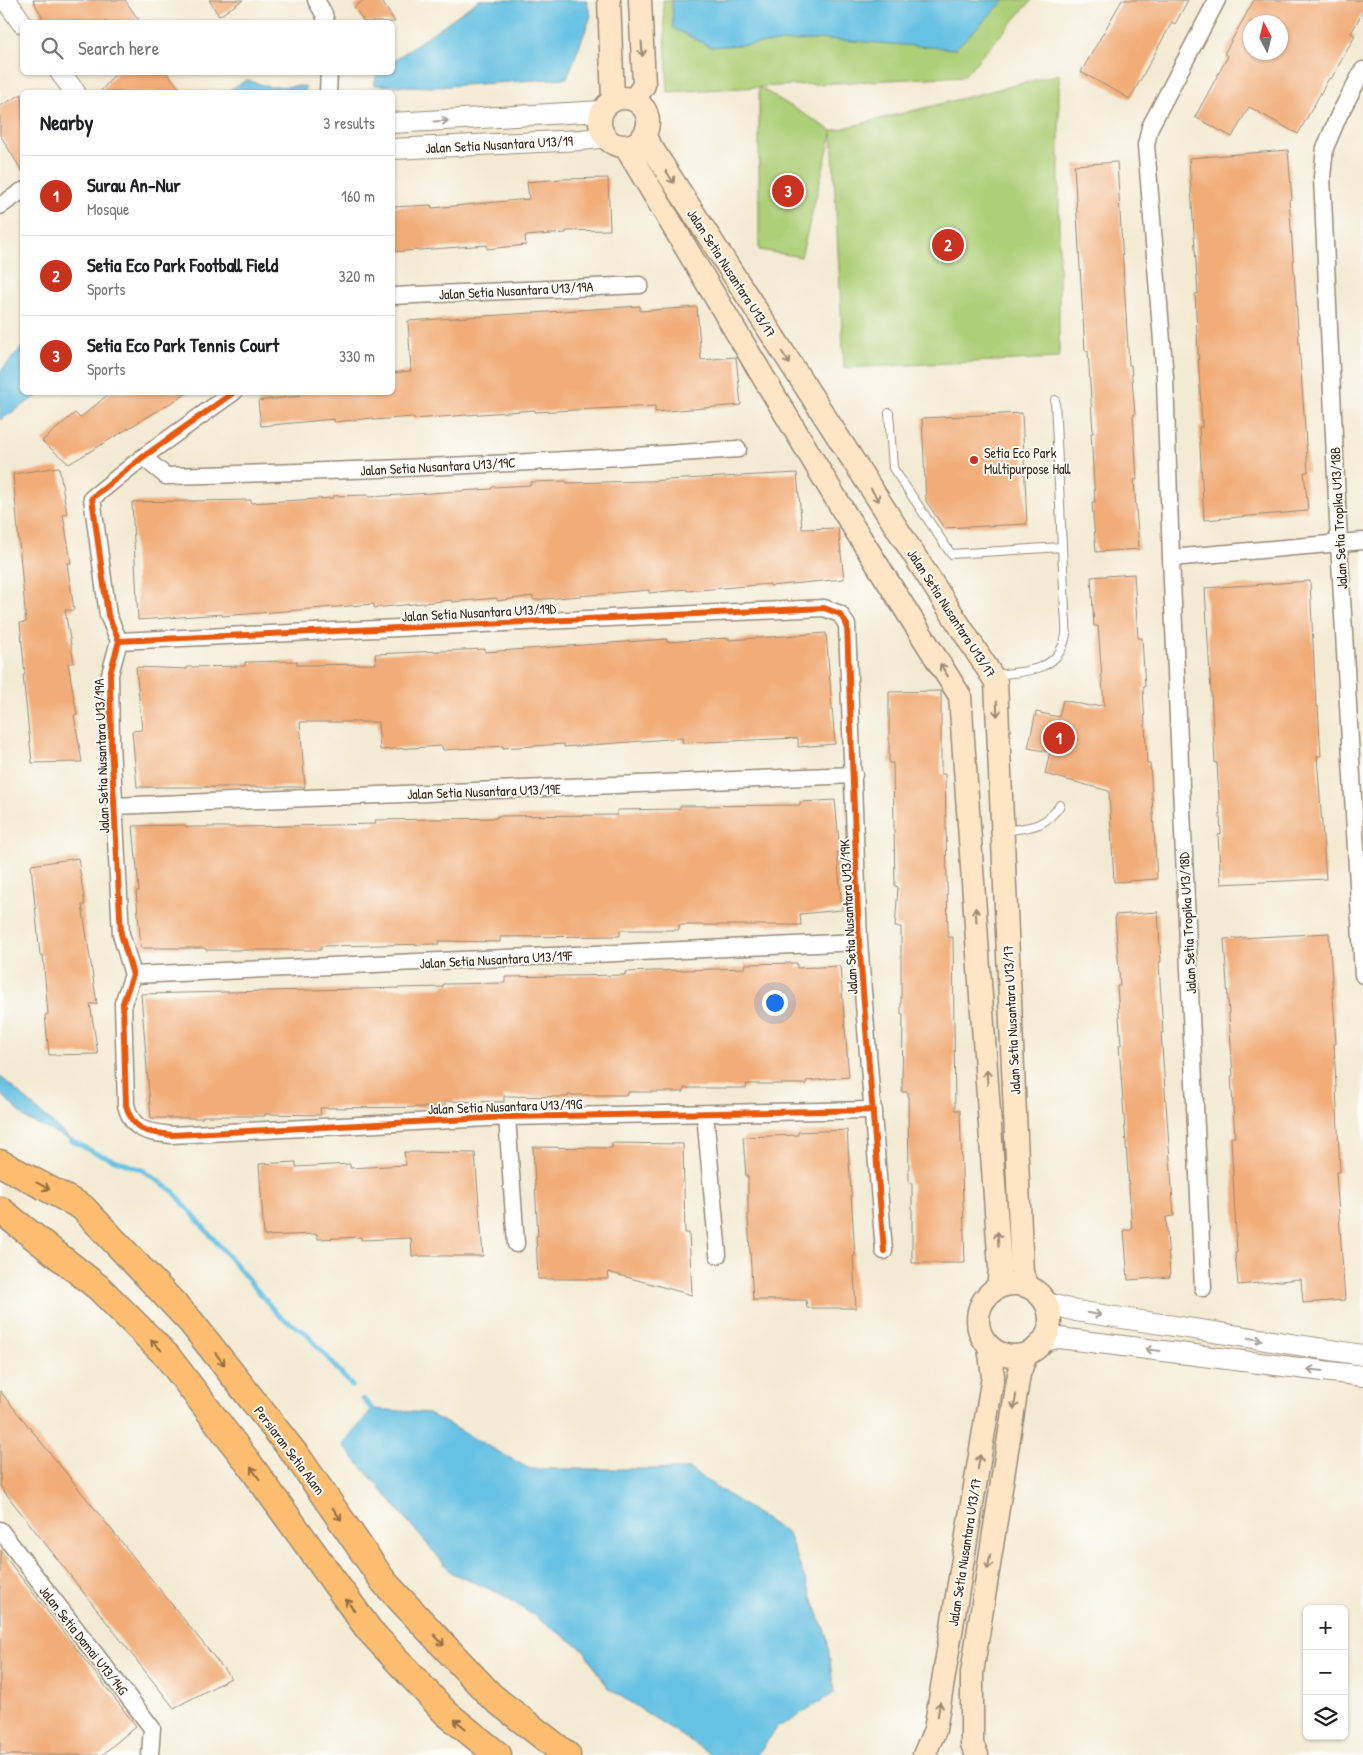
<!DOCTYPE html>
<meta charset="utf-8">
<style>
:root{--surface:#fff;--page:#f6f6f6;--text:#202124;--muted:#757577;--line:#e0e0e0;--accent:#c8321e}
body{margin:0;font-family:"Patrick Hand",sans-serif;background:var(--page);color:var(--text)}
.controls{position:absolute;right:15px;bottom:15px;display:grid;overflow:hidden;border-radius:8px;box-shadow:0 1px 4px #0004}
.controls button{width:45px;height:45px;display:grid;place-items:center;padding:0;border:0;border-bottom:1px solid var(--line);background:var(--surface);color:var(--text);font:25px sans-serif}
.compass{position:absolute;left:1243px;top:15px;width:45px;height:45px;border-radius:50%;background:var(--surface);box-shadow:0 1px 4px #0004;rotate:353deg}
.you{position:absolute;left:774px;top:1002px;width:18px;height:18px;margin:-12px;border:4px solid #fff;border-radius:50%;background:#1a73e8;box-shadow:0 0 0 8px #1a73e833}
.badge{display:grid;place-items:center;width:32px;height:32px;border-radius:50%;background:var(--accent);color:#fff;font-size:16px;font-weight:700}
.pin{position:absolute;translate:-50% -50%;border:2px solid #fff;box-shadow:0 1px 5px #0006}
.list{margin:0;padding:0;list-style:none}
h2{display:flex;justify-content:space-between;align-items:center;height:65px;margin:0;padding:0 20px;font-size:21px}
h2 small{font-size:16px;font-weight:400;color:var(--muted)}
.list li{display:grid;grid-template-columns:32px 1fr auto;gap:15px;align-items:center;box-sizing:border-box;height:80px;padding:0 20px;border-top:1px solid var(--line)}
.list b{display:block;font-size:19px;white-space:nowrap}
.list p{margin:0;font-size:16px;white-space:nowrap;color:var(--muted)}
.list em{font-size:16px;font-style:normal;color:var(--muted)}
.icon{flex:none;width:28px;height:28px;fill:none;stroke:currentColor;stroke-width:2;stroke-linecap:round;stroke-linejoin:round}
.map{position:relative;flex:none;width:1363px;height:1755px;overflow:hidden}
.search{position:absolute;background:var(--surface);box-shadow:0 1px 4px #0004;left:20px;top:20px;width:375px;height:55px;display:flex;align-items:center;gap:12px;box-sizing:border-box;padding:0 18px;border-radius:8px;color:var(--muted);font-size:19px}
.panel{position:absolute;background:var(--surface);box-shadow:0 1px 4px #0004;left:20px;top:90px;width:375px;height:305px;border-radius:8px}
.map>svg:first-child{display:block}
.green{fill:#adcf78;stroke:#747c4b}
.water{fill:#66c1e3;stroke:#507680}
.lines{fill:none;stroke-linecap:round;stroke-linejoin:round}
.stream{stroke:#66c1e3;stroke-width:5}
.building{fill:#f1ac77;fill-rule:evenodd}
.service-casing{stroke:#978a78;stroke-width:10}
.minor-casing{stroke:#978a78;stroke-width:19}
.tertiary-casing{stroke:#978a78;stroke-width:22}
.secondary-casing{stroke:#978a78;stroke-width:25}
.trunk-casing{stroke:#978a78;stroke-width:29}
.service{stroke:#fff;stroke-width:8}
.minor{stroke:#fff;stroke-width:16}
.tertiary{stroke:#fff;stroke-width:20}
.secondary{stroke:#fee5c5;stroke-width:22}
.trunk{stroke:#fcbd6f;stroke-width:26}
.cycleway-casing{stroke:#fdfcf7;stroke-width:9}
.cycleway{stroke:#e8590c;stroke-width:6}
.oneway{stroke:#9c8872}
.oneway2{stroke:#a79f9a}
.oneway3{stroke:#926c42}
.poi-dot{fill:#c8321e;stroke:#fdfcf7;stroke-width:2}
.labels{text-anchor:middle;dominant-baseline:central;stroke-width:4;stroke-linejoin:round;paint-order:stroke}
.street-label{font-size:14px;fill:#3b2a1e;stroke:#fdfcf7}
.poi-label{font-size:14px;fill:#3b2a1e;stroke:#fdfcf7;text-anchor:start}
</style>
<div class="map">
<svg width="1363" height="1755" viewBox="0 0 1363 1755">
<rect width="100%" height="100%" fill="#fdfcf7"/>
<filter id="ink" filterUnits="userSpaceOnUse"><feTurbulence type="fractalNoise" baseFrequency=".02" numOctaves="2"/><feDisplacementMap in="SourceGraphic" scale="10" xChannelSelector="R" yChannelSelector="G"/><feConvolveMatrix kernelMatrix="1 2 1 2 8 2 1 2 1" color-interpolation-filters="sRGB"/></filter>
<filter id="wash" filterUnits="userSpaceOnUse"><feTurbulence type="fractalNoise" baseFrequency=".0096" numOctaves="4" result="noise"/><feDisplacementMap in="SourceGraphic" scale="20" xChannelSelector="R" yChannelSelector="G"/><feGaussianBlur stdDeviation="1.12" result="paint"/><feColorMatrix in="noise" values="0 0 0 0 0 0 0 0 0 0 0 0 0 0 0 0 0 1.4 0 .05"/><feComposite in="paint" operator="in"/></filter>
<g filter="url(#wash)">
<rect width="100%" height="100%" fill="#f3ead3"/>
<path class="green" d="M663 0H1032L964 76 759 87 832 131 1059 74V358L844 368 832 133 801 257 759 250V87L668 92Z"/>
<path class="water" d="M479 0H586L591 16 567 78 434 87 374 85 377 73 392 72 393 61Z
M672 0H1005L955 49 826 39 711 47 673 28Z
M247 80 270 87 305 86V92H226Z
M22 347V392L42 393 0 420V372Z
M0 1076 1 1077 71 1140 26 1119 0 1093Z
M372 1409 428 1413 530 1469H689L788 1534 827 1637 834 1693 777 1728 757 1755H712L608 1688 583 1649 503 1595 452 1573 343 1445Z"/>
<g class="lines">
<path class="stream" d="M71 1140 93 1152 142 1170 173 1191 279 1316 306 1333 352 1386
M363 1399 372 1409"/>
</g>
<g id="blocks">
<path class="building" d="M33 0H125L140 22H45Z
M209 0H243L219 16Z
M364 0H381L395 22H364L354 7Z
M1122 0H1188L1175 24 1172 22 1130 99 1081 72Z
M1254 0H1363V12L1351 33 1355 36 1331 79 1329 78 1298 134 1249 107 1232 137 1195 117 1228 56 1224 54ZM1250 22H1280V52H1250Z
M117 72H166L183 92H100Z
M22 94V171L0 135V106Z
M1288 150 1292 199H1289L1308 472H1304L1308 511 1204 520 1199 427H1202L1195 294H1198L1189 158Z
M1117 162 1129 365H1131L1135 415H1133L1137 480H1134L1139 549 1096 552 1092 502H1095L1091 433H1093L1088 351H1085L1074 165Z
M608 178 610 230 566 231V233L525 236 526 245 487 249V245L392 252V207L431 205 432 208 529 199 527 182 561 179Z
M640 306V311L697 307 701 360 736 357 741 405 655 412V406L535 412V410L413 419V417L373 420V418L334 422V419L261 426 258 401 300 396 299 392H392V373L411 371 408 321Z
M111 392H189L69 464 42 441 75 413 80 418Z
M1022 413 1027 524 944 528 926 501 922 418Z
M59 467 67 514H63L71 563H67L74 610H65L74 663H68L77 715H74L82 762 32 763 23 675H25L20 623 26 622 13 474Z
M797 473 802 529 838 528 844 579 770 586V584L687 591V589L649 593V590L533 600V596L497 601V598L452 602V600L374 608V604L222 616V614L138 620 132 502 251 500V503L333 498V496L368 495 369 497 492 489V487L531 485V482L566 481 567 483 647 481Z
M1134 574 1138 638H1142L1145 687 1143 688 1147 764H1150L1157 879 1114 882 1109 791 1045 774 1050 752 1028 748 1036 712 1059 717 1063 700 1089 706 1104 705 1098 626H1094L1091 577Z
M1310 581 1316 706H1318L1321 756H1317L1326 879 1221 884 1218 835 1221 834 1217 763H1215L1205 588Z
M826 633 835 744 798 747V738L683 743 682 738 564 747V744L503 748V746L443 750 442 746 380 750 378 722H300L305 787H137L132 731 142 730 136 667 187 669V667L245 666V662L297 661V665L376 664 375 654 485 649V652L667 639V642L729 638V640Z
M941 691V774H945L948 937H953L955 1110H960L965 1263H912V1183H909L908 1092H902L903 1014H901V927H895L898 887 895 886 893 763H889V692Z
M835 800 840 852H837L842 910 800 914 801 925H679V930H620V936L500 937V942L439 941V944L321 946V950H206L205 948H141L136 891H139L133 826 185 825 186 827H244L376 824 375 820 497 818V816L617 815V810L680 809V806L800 805V802Z
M78 858 85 905H82L97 1004H90L98 1054 49 1055 45 1015 48 1014 43 955H40L31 865Z
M1158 912 1161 962H1159L1163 1033H1161L1174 1216 1166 1217 1170 1277 1128 1280 1124 1230H1132L1119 1045H1121L1117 986H1120L1115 915Z
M1329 933 1336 1044H1334L1340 1172H1336L1345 1300 1303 1303 1301 1279 1238 1285 1235 1253H1237L1231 1137H1235L1231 1076H1233L1224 939Z
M797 963V968L840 966 849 1077 806 1081V1084H746L747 1088H684V1092H628V1095H568V1097L504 1096V1102L445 1101V1107L320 1108 321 1115 265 1114V1116H202L203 1118H151L141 994 443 987V984L505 983V977L625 975V972L745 968 744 964Z
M847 1130 855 1256H853L856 1308H807L806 1300H753L748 1218V1176H746L743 1137 798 1135V1132Z
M612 1143 683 1144 685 1233H689L692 1295 608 1272 609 1279H538L536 1236H538L533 1147 612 1148Z
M404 1152 475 1153 483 1256H412L411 1238 361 1240V1237L318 1239 317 1234 264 1236 259 1164 296 1162V1167L350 1164V1168L406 1165Z
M0 1391 231 1678 174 1708 0 1486Z
M0 1550 136 1726 102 1755H0Z"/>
</g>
</g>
<g filter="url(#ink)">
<use href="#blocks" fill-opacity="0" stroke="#978a78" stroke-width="1"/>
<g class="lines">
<defs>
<path id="service" d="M889 413 893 468 951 554 1062 547
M994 675C1018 672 1053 673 1063 645 1068 635 1066 621 1065 610L1055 400
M1004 831C1030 827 1045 828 1060 805"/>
<path id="minor" d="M316 0 324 14 326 22
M1363 70 1339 115 1325 148 1322 177 1339 543 1363 975
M328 92 329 72
M0 206 22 191
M392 296 640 285
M234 392 143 457 92 498 108 615 119 641 110 674 111 744 121 934 133 975 123 1003 126 1105C133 1132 147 1132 172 1135L507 1117 874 1110
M143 457 166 476C357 471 548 463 738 449
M1171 558 1363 541
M119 641 824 608 840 614 847 625 859 942 884 1251
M114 806 854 775
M133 975 859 942
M705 1114 718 1255
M507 1117 516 1244
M1203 1288 1171 558 1165 378 1146 145 1150 127 1217 0
M0 1530 152 1728 150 1755"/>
<path id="tertiary" d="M6 0 22 23
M60 72 75 92
M392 123 602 111
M392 149 582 140 605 137
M1047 1303 1076 1311 1363 1355
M1044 1341 1059 1338 1363 1376"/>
<path id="secondary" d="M609 0 613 100
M600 122a24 24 0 1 1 48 0a24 24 0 1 1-48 0Z
M634 100 644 85 640 0
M644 136 996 682 1022 1273 1028 1286
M625 146 844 512 960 696 1000 1269 998 1288
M978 1320a36 36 0 1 1 72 0a36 36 0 1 1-72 0Z
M924 1755 935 1730 993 1376 989 1347
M977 1755 972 1744V1673L1019 1374 1026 1355"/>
<path id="trunk" d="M0 1163 82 1207 191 1322 299 1459 384 1582 491 1696 567 1755
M0 1210 99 1288 167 1356 247 1461 369 1630 446 1713 498 1755"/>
</defs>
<use href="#service" class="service-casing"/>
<use href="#minor" class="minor-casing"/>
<use href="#tertiary" class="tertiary-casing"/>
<use href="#secondary" class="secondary-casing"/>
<use href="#trunk" class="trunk-casing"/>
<use href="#service" class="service"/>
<use href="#minor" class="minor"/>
<use href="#tertiary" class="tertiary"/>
<use href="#secondary" class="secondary"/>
<use href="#trunk" class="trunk"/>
<defs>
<path id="cycleway" d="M234 392 143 457 92 498 108 615 119 641 110 674 111 744 121 934 133 975 123 1003 126 1105C133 1132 147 1132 172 1135L507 1117 874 1110
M119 641 824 608 840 614 847 625 859 942 884 1251"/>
</defs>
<use href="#cycleway" class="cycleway-casing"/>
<use href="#cycleway" class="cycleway"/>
</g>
<defs><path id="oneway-shaft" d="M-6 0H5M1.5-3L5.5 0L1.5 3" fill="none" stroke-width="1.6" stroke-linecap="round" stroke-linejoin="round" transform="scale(1.25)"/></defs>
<g class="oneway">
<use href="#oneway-shaft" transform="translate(642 49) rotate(87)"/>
<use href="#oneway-shaft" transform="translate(670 177) rotate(57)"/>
<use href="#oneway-shaft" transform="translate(786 358) rotate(57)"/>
<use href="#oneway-shaft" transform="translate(875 495) rotate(57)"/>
<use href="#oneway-shaft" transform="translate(944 670) rotate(-122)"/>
<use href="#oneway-shaft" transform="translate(997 709) rotate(88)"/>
<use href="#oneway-shaft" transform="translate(976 915) rotate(-94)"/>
<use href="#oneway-shaft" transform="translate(987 1077) rotate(-94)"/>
<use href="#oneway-shaft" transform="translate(998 1239) rotate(-94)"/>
<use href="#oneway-shaft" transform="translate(1015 1402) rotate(99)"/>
<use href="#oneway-shaft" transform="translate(979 1462) rotate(-81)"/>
<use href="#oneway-shaft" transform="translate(989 1562) rotate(99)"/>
<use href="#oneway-shaft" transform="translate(939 1709) rotate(-81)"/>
</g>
<g class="oneway2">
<use href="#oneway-shaft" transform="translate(441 121) rotate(-3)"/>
<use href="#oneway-shaft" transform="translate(1094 1314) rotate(9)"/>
<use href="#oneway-shaft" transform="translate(1255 1339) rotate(9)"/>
<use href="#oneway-shaft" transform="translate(1153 1350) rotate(-173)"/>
<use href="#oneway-shaft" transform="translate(1315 1370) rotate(-173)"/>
</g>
<g class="oneway3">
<use href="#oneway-shaft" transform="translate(43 1186) rotate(28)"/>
<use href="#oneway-shaft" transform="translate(156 1345) rotate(-135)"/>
<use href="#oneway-shaft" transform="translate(220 1359) rotate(52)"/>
<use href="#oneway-shaft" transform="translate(255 1473) rotate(-126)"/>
<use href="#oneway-shaft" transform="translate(337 1514) rotate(55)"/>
<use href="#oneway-shaft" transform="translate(350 1605) rotate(-126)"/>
<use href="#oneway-shaft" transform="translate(439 1640) rotate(47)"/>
<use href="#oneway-shaft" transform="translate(460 1724) rotate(-141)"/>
</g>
</g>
<circle class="poi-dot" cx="974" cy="460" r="5"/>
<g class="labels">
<g class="street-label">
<text transform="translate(499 144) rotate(-3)">Jalan Setia Nusantara U13/19</text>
<text transform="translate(732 273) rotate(57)">Jalan Setia Nusantara U13/17</text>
<text transform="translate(516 290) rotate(-3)">Jalan Setia Nusantara U13/19A</text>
<text transform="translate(438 466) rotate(-3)">Jalan Setia Nusantara U13/19C</text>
<text transform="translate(1338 518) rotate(-93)">Jalan Setia Tropika U13/18B</text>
<text transform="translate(479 612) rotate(-3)">Jalan Setia Nusantara U13/19D</text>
<text transform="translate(952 613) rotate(57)">Jalan Setia Nusantara U13/17</text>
<text transform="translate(101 756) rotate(-92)">Jalan Setia Nusantara U13/19A</text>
<text transform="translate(484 791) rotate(-2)">Jalan Setia Nusantara U13/19E</text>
<text transform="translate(848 917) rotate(-93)">Jalan Setia Nusantara U13/19K</text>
<text transform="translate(1187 923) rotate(-93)">Jalan Setia Tropika U13/18D</text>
<text transform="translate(496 959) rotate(-3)">Jalan Setia Nusantara U13/19F</text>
<text transform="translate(1011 1020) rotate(-93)">Jalan Setia Nusantara U13/17</text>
<text transform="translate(505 1106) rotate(-2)">Jalan Setia Nusantara U13/19G</text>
<text transform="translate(290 1450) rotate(53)">Persiaran Setia Alam</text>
<text transform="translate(964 1552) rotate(-81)">Jalan Setia Nusantara U13/17</text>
<text transform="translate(84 1640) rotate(52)">Jalan Setia Damai U13/14G</text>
</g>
<g class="poi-label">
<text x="984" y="452">Setia Eco Park<tspan x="984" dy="16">Multipurpose Hall</tspan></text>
</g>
</g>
</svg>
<div class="controls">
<button>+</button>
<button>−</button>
<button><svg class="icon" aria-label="layers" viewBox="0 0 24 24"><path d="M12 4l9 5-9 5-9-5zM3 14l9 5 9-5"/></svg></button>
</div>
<svg class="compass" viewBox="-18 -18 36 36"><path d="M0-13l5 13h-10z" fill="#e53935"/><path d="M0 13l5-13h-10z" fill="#757577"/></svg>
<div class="you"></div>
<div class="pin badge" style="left:1059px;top:738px">1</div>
<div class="pin badge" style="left:948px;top:245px">2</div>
<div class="pin badge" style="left:788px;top:191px">3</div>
<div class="search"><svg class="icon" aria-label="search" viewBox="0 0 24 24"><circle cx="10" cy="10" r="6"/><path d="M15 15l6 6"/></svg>Search here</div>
<section class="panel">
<h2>Nearby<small>3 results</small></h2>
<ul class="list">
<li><span class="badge">1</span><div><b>Surau An-Nur</b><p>Mosque</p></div><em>160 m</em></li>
<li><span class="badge">2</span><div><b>Setia Eco Park Football Field</b><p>Sports</p></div><em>320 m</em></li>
<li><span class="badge">3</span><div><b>Setia Eco Park Tennis Court</b><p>Sports</p></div><em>330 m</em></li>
</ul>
</section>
</div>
